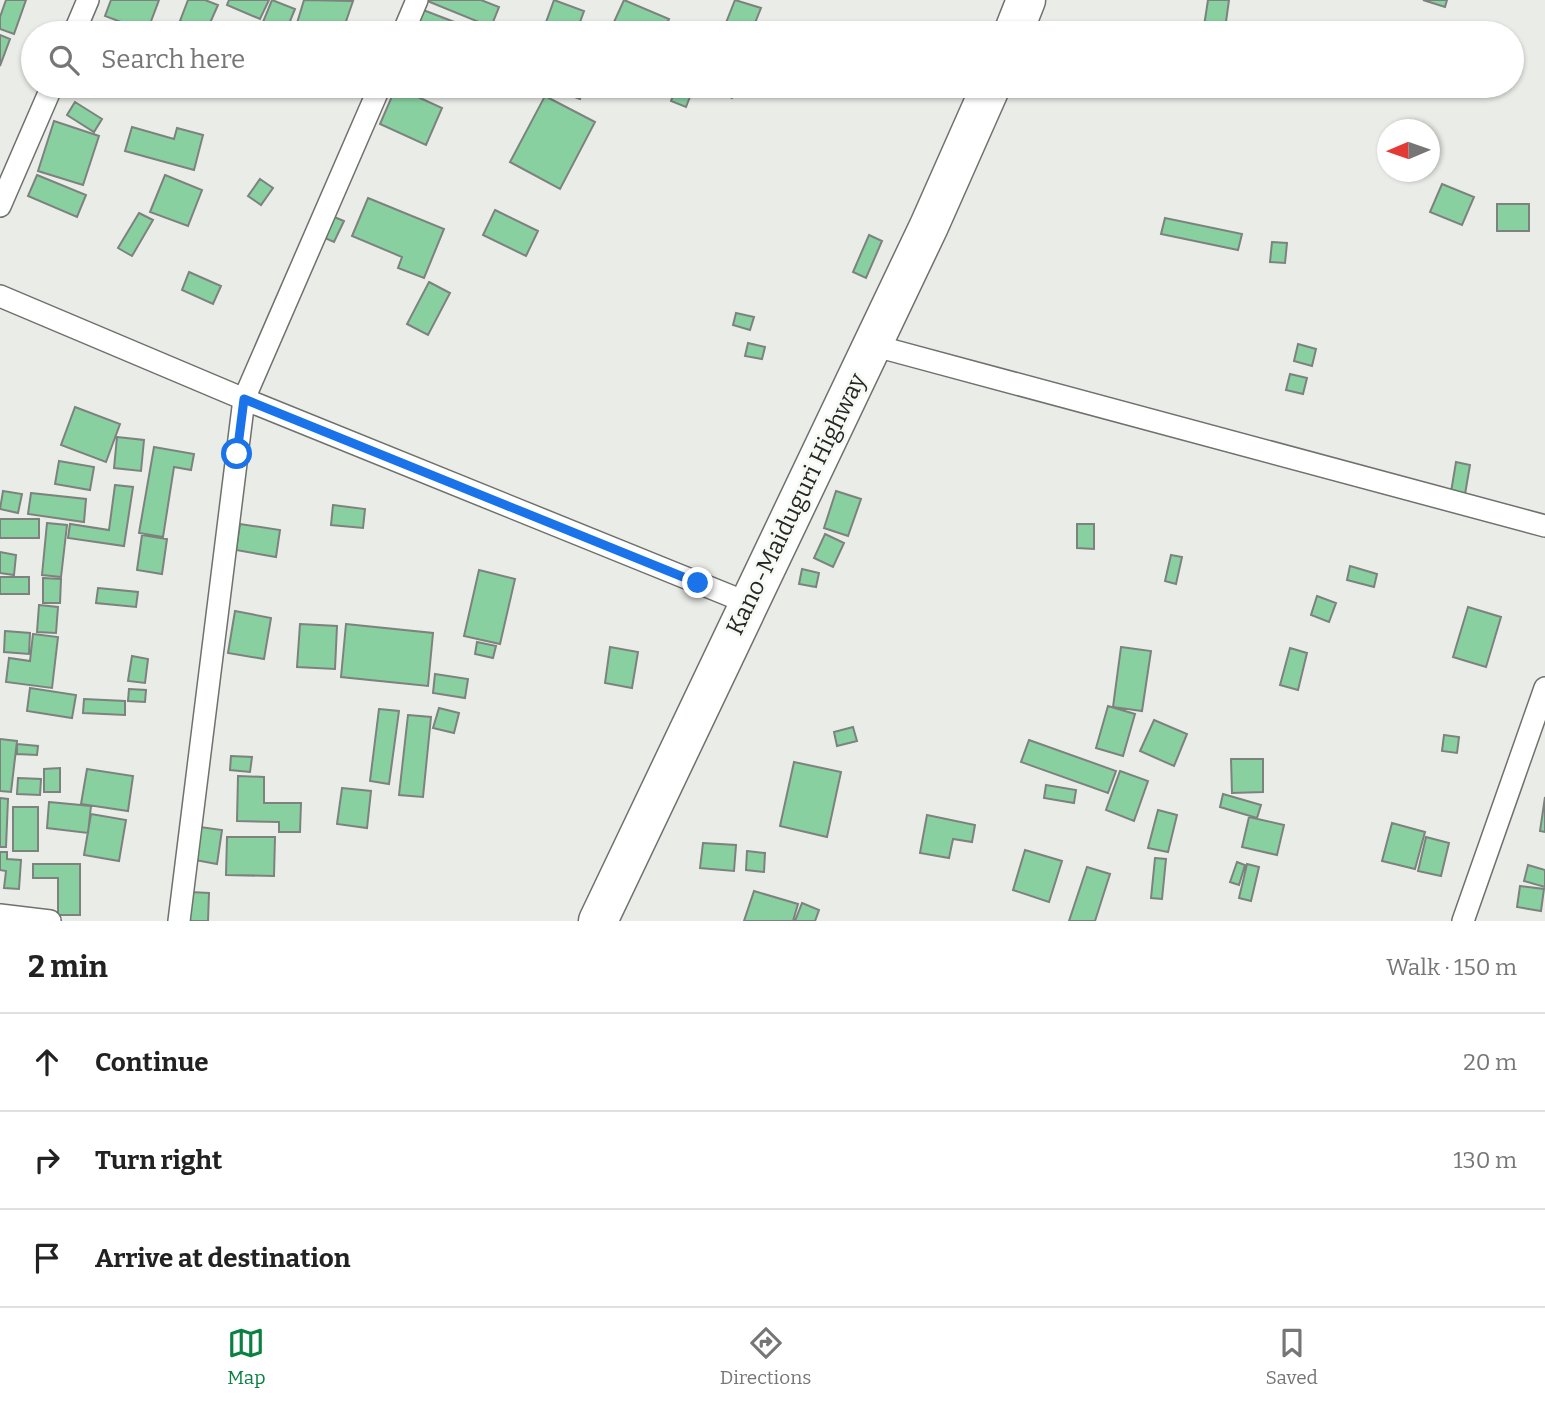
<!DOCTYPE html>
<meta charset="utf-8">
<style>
:root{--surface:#fff;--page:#f2f2f2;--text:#222;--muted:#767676;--line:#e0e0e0;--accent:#0b8043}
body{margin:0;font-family:Bitter,serif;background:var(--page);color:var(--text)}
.compass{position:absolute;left:1377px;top:119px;width:63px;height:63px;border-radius:50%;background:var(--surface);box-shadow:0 2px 5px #0004;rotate:268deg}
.stop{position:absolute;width:21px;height:21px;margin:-16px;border:5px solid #1a73e8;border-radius:50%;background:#fff}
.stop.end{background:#1a73e8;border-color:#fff;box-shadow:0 2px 7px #0008}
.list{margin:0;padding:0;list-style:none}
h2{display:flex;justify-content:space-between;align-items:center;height:91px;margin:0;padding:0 28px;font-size:30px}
h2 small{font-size:23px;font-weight:400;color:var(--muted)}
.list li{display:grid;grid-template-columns:46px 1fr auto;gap:21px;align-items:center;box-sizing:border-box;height:98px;padding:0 28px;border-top:2px solid var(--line)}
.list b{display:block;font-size:26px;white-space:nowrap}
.list em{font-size:23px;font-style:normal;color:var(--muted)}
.icon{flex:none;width:38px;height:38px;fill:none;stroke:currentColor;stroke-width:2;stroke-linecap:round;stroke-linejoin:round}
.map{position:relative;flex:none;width:1545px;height:921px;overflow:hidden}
.search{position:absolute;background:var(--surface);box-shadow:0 2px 5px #0004;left:21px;right:21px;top:21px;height:77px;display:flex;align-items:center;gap:18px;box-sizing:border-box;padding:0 24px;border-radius:38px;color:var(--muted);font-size:26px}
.sheet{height:385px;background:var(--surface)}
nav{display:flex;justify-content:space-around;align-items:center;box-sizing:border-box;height:98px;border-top:2px solid var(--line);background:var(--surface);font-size:19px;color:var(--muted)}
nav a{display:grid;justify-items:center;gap:4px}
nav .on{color:var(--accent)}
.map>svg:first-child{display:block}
.building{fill:#89d0a1;stroke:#7d827e;stroke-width:2}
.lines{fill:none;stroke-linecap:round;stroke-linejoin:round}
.street-casing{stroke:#6f716c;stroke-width:24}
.highway-casing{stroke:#6f716c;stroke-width:41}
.street{stroke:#fff;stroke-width:21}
.highway{stroke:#fff;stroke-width:38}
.route{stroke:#1a73e8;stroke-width:9}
.labels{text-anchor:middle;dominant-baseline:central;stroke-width:6;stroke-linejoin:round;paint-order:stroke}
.street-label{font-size:24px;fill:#272826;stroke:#f7faf4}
</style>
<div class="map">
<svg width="1545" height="921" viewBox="0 0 1545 921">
<rect width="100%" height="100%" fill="#eaece7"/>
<path class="building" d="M6 0H26L14 34 0 29V17Z
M111 0H159L147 32 105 16Z
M188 0H205L218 5 206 32 180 21Z
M229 0H269L260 19 227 5Z
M272 0 295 9 286 31 263 22Z
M304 0 353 1 342 33H294Z
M425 0H481L499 7 491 27Z
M554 0 584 11 576 33H557L544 28Z
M624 0 669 19 663 33H609Z
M735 0 761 8 751 33H722Z
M1208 0H1229L1225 29 1204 26Z
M1423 0H1447L1445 7Z
M418 8 483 33H424L410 28Z
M0 35 10 39 0 66Z
M544 86H585L580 99Z
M677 86 693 89 686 107 671 101Z
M708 86H739L732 98Z
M396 87 442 108 426 145 380 124Z
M545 96 595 122 560 189 510 162Z
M75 102 102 119 94 132 67 115Z
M54 121 99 136 83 185 38 171Z
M132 127 174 139 177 128 203 135 194 170 125 151Z
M37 175 86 195 77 217 28 196Z
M165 175 202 190 188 226 150 212Z
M260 179 273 188 261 205 248 196Z
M1442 184 1474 197 1462 225 1430 212Z
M368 198 444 229 424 278 398 268 402 257 352 236Z
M1497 204H1529V231H1497Z
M495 210 538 231 526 256 483 235Z
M139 213 153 220 132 256 118 248Z
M327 214 344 221 334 242 318 235Z
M1165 218 1242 234 1238 250 1161 234Z
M869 235 882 241 866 278 853 272Z
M1272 242 1287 243 1285 263 1270 262Z
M189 272 221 286 213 304 182 290Z
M429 282 450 293 428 335 407 324Z
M736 313 754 317 750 330 733 325Z
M748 343 765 347 762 359 745 356Z
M1298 344 1316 349 1312 366 1294 361Z
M1290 374 1307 378 1303 394 1286 390Z
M75 407 120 424 106 462 61 445Z
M117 437 144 440 141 471 114 468Z
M154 447 194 454 191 470 174 467 163 537 139 533Z
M59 461 94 467 90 490 55 484Z
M1456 462 1470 465 1464 500 1450 498Z
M115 485 133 487 124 546 68 538 70 524 109 530Z
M3 491 22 494 18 513 0 509Z
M836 491 861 499 848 536 824 528Z
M31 493 86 499 84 522 28 514Z
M333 505 365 509 363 528 331 525Z
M0 519H39V538H0Z
M47 523 67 525 61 577 42 575Z
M240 524 280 530 276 557 236 550Z
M1077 524H1094V549L1077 548Z
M825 534 844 543 833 567 814 558Z
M142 535 167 539 162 574 137 570Z
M0 552 16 555 14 575 0 573Z
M1171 555 1182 557 1176 584 1165 581Z
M1350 566 1377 574 1374 587 1347 580Z
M802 569 819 573 816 587 799 584Z
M479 570 515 579 500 644 464 636Z
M0 577H29V594H0Z
M43 578 61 579 60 603H43Z
M98 588 138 592 136 607 96 603Z
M1317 596 1336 603 1329 622 1311 615Z
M39 605 58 607 56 633 37 632Z
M1468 607 1501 617 1486 667 1453 657Z
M235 611 271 618 264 659 228 653Z
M300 624 337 626 335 669 297 667Z
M346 624 433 633 428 686 341 677Z
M5 631 30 633 29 654 4 652Z
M33 634 58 637 52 688 6 682 9 658 30 661Z
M477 642 496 646 493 658 475 654Z
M610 647 638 652 632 688 605 683Z
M1121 647 1151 651 1142 711 1113 707Z
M1290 648 1307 653 1298 690 1280 685Z
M132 656 148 659 145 683 128 681Z
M435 674 468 679 465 698 433 693Z
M30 688 76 695 72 718 27 711Z
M129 689 146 690 145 702 128 701Z
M84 699 125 701V715L83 713Z
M1108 706 1135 714 1123 756 1096 748Z
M439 708 459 713 454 733 433 728Z
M379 709 399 711 389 784 370 781Z
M408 715 431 717 423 797 399 795Z
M1154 720 1187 734 1174 766 1140 751Z
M853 727 857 741 837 746 834 732Z
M1444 735 1459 737 1457 753 1442 751Z
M0 739 17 741 11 792 0 791Z
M1029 740 1116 771 1108 793 1021 762Z
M17 744 38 746 37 755 17 754Z
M231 756 252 757 250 772 230 770Z
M1231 759H1263V792L1232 793Z
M794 762 841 772 827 837 780 826Z
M60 768V792H44V769Z
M87 769 133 776 128 811 81 804Z
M1120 771 1148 781 1134 821 1106 810Z
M238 776 264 777V803H301L300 832H279V822L237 821Z
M18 778 41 779 40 795 17 794Z
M1046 785 1076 790 1074 803 1044 798Z
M342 788 371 791 367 828 337 824Z
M1223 794 1261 805 1257 818 1220 807Z
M1545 797V832L1540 831Z
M0 798 8 799 6 847H0Z
M49 802 91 806 88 833 47 828Z
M13 807H38V851H13Z
M1158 810 1177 815 1168 852 1148 848Z
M91 814 126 820 119 861 84 855Z
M927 815 975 825 972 842 953 839 949 858 920 853Z
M1249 817 1284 825 1277 855 1242 847Z
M1392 823 1425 832 1415 869 1382 861Z
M200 827 222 830 217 864 195 860Z
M227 837H275L274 876 226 875Z
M1426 837 1449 843 1441 876 1418 871Z
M703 843 736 845 734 871 700 868Z
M1025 850 1062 861 1049 902 1013 890Z
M747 851 765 853 764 872 746 870Z
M0 852H7V859L21 860 19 889 4 888 6 871 0 870Z
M1155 858 1166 859 1162 899 1151 898Z
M1237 862 1245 865 1239 885 1230 882Z
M33 864H80V915H58V878H33Z
M1247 864 1259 867 1251 901 1239 898Z
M1528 865 1545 870V887L1524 881Z
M1087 867 1110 874 1095 921H1069Z
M1520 886 1544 889 1541 911 1517 907Z
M754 891 798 904 793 921H744Z
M190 892 209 893 208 921H189Z
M802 903 819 910 815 921H795Z"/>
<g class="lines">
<defs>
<path id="street" d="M74 33 88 0
M403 33 417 0
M0 206 52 86
M0 296 244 399 748 603
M872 345 1545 526
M0 915 50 921
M179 921 244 399 380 86
M1463 921 1545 688"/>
<path id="highway" d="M1013 33 1026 0
M598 921 929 226 991 86"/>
</defs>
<use href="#street" class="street-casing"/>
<use href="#highway" class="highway-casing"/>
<use href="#street" class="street"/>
<use href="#highway" class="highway"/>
</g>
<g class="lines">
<path class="route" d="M237 454 244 399 698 583"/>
</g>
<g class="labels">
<g class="street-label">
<text transform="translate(796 504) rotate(-64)">Kano-Maiduguri Highway</text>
</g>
</g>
</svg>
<svg class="compass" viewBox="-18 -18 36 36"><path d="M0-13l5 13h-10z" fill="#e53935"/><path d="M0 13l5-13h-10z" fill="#767676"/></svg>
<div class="stop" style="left:237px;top:454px"></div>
<div class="stop end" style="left:698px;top:583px"></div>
<div class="search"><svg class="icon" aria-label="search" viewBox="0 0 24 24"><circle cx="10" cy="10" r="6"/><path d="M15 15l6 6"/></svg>Search here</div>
</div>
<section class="sheet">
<h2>2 min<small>Walk · 150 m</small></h2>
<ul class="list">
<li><svg class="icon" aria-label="ahead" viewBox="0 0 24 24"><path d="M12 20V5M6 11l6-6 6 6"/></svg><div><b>Continue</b></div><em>20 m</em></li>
<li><svg class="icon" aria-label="right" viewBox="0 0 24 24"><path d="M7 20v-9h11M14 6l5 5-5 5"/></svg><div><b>Turn right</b></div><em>130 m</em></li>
<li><svg class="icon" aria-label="arrive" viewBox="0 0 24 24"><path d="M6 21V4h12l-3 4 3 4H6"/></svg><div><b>Arrive at destination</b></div></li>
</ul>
</section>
<nav>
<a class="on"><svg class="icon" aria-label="map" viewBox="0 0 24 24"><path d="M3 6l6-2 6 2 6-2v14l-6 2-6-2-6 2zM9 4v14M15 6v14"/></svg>Map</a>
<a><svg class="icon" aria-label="directions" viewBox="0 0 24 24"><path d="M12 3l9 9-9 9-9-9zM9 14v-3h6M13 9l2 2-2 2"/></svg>Directions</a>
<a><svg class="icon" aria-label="saved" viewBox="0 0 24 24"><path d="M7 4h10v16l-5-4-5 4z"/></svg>Saved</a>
</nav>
